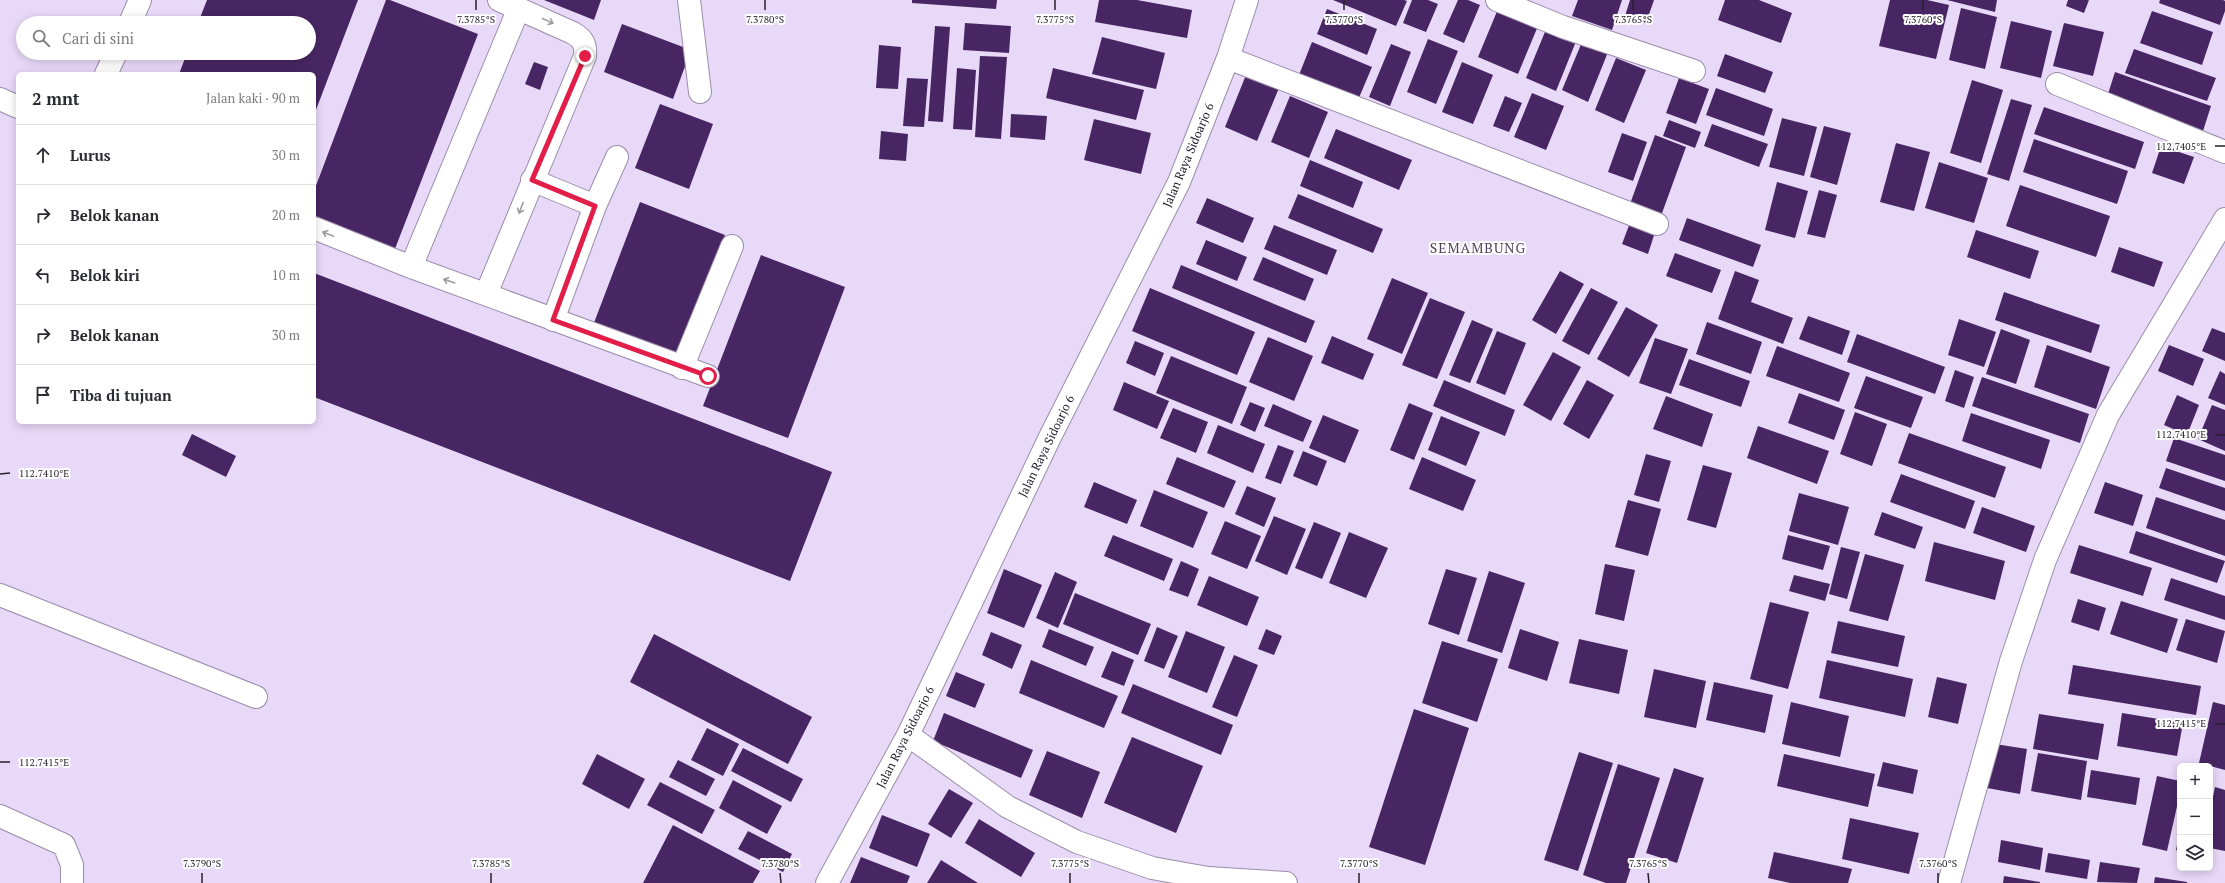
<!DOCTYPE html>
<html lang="id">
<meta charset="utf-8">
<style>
:root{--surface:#fff;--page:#f7f7f7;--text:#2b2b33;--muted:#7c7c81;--line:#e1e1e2}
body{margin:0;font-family:"PT Serif",serif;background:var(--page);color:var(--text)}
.controls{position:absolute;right:12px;bottom:12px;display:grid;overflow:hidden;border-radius:6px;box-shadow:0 2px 10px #0003}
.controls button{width:36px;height:36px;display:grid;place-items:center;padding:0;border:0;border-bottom:1px solid var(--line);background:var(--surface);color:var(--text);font:20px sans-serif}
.stop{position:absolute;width:12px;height:12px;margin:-9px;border:3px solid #e11d48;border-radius:50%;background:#fff}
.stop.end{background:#e11d48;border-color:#fff;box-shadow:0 1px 4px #0008}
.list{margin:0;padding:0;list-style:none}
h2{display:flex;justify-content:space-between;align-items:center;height:52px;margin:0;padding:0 16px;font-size:17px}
h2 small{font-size:13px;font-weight:400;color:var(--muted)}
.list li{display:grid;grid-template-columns:26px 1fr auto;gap:12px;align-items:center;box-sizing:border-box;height:60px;padding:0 16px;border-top:1px solid var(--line)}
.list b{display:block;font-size:15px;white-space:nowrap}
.list em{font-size:13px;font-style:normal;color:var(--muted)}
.icon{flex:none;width:22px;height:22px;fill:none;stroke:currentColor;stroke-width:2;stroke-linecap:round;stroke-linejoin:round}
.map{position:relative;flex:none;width:2225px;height:883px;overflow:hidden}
.search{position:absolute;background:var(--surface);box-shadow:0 2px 10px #0003;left:16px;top:16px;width:300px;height:44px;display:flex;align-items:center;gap:10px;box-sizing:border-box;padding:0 14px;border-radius:22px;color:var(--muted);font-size:15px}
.panel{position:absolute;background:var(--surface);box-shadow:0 2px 10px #0003;left:16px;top:72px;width:300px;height:352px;border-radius:6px}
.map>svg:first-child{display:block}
.building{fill:#482663}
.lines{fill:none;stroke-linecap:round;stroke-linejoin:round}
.minor-casing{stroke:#9b8daa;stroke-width:24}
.minor{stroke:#fff;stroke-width:22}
.oneway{stroke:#9d9ba0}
.route{stroke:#e11d48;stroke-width:5}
.ticks{fill:none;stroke:#26202c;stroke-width:1.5}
.labels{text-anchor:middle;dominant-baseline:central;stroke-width:4;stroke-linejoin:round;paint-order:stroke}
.street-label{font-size:12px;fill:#26202c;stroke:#fff}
.quarter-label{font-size:14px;letter-spacing:1px;fill:#4f425c;stroke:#fff}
.ticks-label{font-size:10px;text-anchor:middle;fill:#26202c;stroke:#fff;stroke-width:4;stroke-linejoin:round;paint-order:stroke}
</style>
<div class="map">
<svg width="2225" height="883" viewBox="0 0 2225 883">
<rect width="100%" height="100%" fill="#e8d9f8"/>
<path class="building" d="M207 0H358L314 115V74H179L187 53H309V23H198Z
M386 0H390L478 34 393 254 314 220V191Z
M544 0H601L594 20Z
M912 0H997L996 9 912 3Z
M1099 0H1137L1192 10 1187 38 1095 22Z
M1333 0H1404L1407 1 1396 26Z
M1412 0H1428L1438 4 1426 32 1403 23Z
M1458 0H1468L1480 5 1464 43 1443 34Z
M1578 0H1622L1612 30 1572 16Z
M1630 0H1654L1646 23 1625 16Z
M1725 0H1759L1792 13 1781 43 1718 20Z
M1890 0H1927L1949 5 1936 59 1879 46Z
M1947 0H1997L1995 12Z
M2068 0H2089L2084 13 2066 6Z
M2160 0H2223L2225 1V11L2220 25 2159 3Z
M1961 8 1997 17 1985 69 1949 60Z
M1327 9 1377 29 1367 55 1317 34Z
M1498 9 1538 26 1518 74 1478 57Z
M2152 11 2213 32 2202 65 2140 43Z
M2011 21 2052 31 2041 78 2000 68Z
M965 23 1011 26 1009 53 963 50Z
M2064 23 2104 32 2093 76 2053 66Z
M622 24 691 50 673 99 604 72Z
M935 26 950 27 943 122 928 121Z
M1547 27 1577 39 1556 91 1526 78Z
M1102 37 1165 53 1156 89 1092 74Z
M1428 39 1458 51 1436 104 1407 92Z
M1312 42 1372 67 1358 100 1299 75Z
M1582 42 1608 52 1588 102 1562 90Z
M1391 44 1411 52 1390 106 1369 97Z
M879 45 901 47 898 89 876 88Z
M2134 49 2216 78 2207 101 2125 73Z
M1725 54 1773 72 1765 93 1717 76Z
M980 56 1007 57 1001 139 975 137Z
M1616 58 1646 70 1624 123 1595 110Z
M534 62 548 67 540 90 525 84Z
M1462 62 1493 75 1473 124 1442 112Z
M957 68 976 70 972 130 953 129Z
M1053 68 1144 90 1136 120 1046 98Z
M2115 72 2211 106 2203 131 2107 97Z
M1246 75 1279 88 1257 141 1225 127Z
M907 78 928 79 924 127 903 126Z
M1679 78 1709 89 1696 124 1666 113Z
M1972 80 2003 90 1981 163 1950 153Z
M1716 88 1773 109 1764 136 1706 115Z
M1532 93 1564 106 1546 150 1514 137Z
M1290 96 1328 112 1309 158 1271 142Z
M1505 96 1522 103 1509 132 1493 126Z
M2011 99 2032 105 2009 181 1987 174Z
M660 104 713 124 689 189 635 168Z
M2044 107 2144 142 2135 169 2034 134Z
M1011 114 1047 116 1045 140 1010 137Z
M1782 118 1817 127 1804 176 1769 167Z
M1094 119 1151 133 1141 174 1084 160Z
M1669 120 1701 132 1695 148 1663 136Z
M1712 124 1768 144 1759 167 1704 146Z
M1824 126 1851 133 1837 185 1810 177Z
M1336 129 1412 160 1399 190 1324 158Z
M881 131 908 134 906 161 879 159Z
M1622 133 1647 142 1633 181 1608 172Z
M1655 135 1686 147 1661 216 1630 204Z
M2034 139 2128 171 2117 204 2023 172Z
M1896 143 1930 152 1914 211 1880 202Z
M2161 146 2194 157 2184 184 2152 173Z
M1310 160 1363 182 1353 208 1300 186Z
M1939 162 1988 178 1974 223 1925 208Z
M1777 182 1808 191 1795 238 1765 230Z
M2020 185 2110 216 2096 257 2006 226Z
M1819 190 1837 195 1825 238 1807 234Z
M1298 194 1383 229 1373 253 1288 218Z
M1207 198 1254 218 1243 243 1196 223Z
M640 202 725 235 677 361 592 328Z
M1687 218 1761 245 1753 267 1679 240Z
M1631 220 1656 229 1648 254 1622 244Z
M1274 225 1337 250 1327 275 1264 249Z
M1976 230 2039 251 2030 279 1967 257Z
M1206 240 1247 257 1237 281 1196 264Z
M2119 247 2163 262 2154 287 2111 272Z
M1675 253 1721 270 1712 293 1666 276Z
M761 255 845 287 788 438 703 406Z
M1263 257 1314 279 1305 301 1253 280Z
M1181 265 1315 321 1306 343 1172 288Z
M1560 271 1584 284 1556 334 1532 320Z
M1735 271 1759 280 1751 302 1793 318 1783 344 1718 319Z
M314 273 832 472 790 581 314 397Z
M1392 278 1428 293 1402 354 1367 339Z
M1150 288 1255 332 1237 375 1132 331Z
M1591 288 1618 302 1589 355 1562 341Z
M2004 292 2100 325 2091 353 1995 320Z
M1430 298 1465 312 1437 379 1402 365Z
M1626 307 1658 325 1629 377 1597 359Z
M1808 316 1850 331 1842 355 1799 339Z
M1959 319 1996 332 1984 367 1948 355Z
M1472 320 1493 329 1470 383 1449 375Z
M1707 322 1762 342 1751 374 1696 354Z
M2212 328 2225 333V361L2202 351Z
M2001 329 2030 340 2016 384 1986 374Z
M1497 331 1526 343 1505 395 1476 383Z
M1857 334 1945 367 1935 394 1847 362Z
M1332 336 1374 354 1363 380 1321 363Z
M1268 337 1313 356 1294 401 1249 382Z
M1655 338 1688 349 1671 394 1639 383Z
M1135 341 1164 353 1155 376 1126 363Z
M2047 345 2110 367 2096 409 2034 387Z
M2169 345 2204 359 2193 386 2158 371Z
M1777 346 1850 373 1839 402 1766 376Z
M1553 352 1581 367 1551 421 1523 405Z
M1171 356 1247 387 1232 424 1156 393Z
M1689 359 1750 381 1741 407 1679 385Z
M1955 370 1974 377 1964 408 1945 401Z
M2220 371 2225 374V405L2208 398Z
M1866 376 1923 397 1911 428 1854 408Z
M1982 377 2089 414 2080 443 1972 406Z
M1444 380 1515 410 1505 436 1433 406Z
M1587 380 1614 395 1589 439 1563 424Z
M1124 382 1169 401 1157 429 1113 410Z
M1799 393 1845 410 1834 440 1788 423Z
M2177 395 2199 405 2187 435 2164 425Z
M1666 396 1713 414 1702 447 1653 429Z
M1250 402 1265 408 1255 432 1240 425Z
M1409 403 1433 413 1414 460 1390 450Z
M1273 404 1312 421 1303 442 1264 426Z
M2212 405 2225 410V451L2198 439Z
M1173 408 1208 422 1196 453 1160 438Z
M1855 412 1887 424 1872 466 1840 454Z
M1971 413 2050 440 2041 469 1962 441Z
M1323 415 1359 430 1345 463 1309 448Z
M1441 416 1480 432 1466 466 1428 450Z
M1218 425 1265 444 1253 473 1207 453Z
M1758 426 1829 451 1817 484 1747 458Z
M1909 433 2006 467 1995 498 1898 463Z
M192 434 236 456 226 477 182 455Z
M2174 438 2225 455V481L2166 461Z
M1278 445 1294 451 1281 484 1265 478Z
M1303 451 1327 461 1317 486 1293 476Z
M1646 454 1671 461 1659 502 1634 495Z
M1177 457 1236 481 1224 508 1166 484Z
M1422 457 1476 480 1463 511 1409 489Z
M1703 465 1732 473 1716 528 1687 520Z
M2166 468 2225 488V511L2159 488Z
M1901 474 1975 501 1965 529 1890 502Z
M1094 482 1137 500 1127 524 1084 507Z
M2105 482 2143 495 2133 526 2094 513Z
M1247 486 1276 498 1264 527 1235 514Z
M1154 490 1208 512 1193 548 1140 526Z
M1799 493 1849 507 1838 545 1789 531Z
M2156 497 2225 520V556L2146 528Z
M1628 500 1661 509 1648 556 1615 547Z
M1982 507 2035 526 2026 552 1973 533Z
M1882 512 1923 527 1915 549 1874 535Z
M1274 516 1306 529 1287 575 1255 561Z
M1225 521 1261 536 1247 569 1211 554Z
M1314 522 1341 533 1322 579 1295 568Z
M2136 531 2225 561 2217 583 2129 553Z
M1349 532 1388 548 1366 598 1329 583Z
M1113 535 1173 559 1164 581 1104 556Z
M1788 535 1830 546 1823 570 1782 559Z
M1934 542 2005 561 1995 600 1925 581Z
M2079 545 2152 568 2143 596 2070 573Z
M1841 547 1860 552 1847 599 1829 594Z
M1865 554 1904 565 1888 621 1849 611Z
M1181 561 1199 569 1188 597 1169 590Z
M1605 564 1635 570 1624 621 1595 614Z
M1004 569 1042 585 1024 628 987 613Z
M1446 569 1477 578 1459 635 1428 624Z
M1489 571 1525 583 1502 653 1467 641Z
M1055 572 1077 582 1058 628 1036 618Z
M1794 575 1830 584 1825 601 1789 591Z
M1209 576 1259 597 1247 626 1197 605Z
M2171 578 2225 596V620L2164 600Z
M1075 593 1151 624 1138 655 1063 624Z
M2078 599 2106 608 2099 631 2071 622Z
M2121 601 2178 619 2167 653 2110 634Z
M1770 602 1809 612 1788 689 1750 679Z
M2186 619 2225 631 2217 663 2176 650Z
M1838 621 1905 636 1898 667 1831 653Z
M1157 627 1178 636 1164 669 1144 661Z
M1049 629 1094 647 1086 666 1042 647Z
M1266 629 1282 636 1274 655 1258 649Z
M1520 629 1559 642 1547 681 1508 668Z
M1186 631 1225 647 1207 693 1168 677Z
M991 632 1022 645 1012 669 982 655Z
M654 634 812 717 788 764 630 682Z
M1579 639 1628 650 1619 694 1569 683Z
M1442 641 1498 659 1477 722 1422 703Z
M1112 651 1134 660 1124 686 1101 677Z
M1234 655 1258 665 1237 717 1212 707Z
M1031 660 1118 696 1104 728 1019 693Z
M1827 660 1913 679 1905 717 1819 698Z
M2073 665 2201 686 2196 715 2068 694Z
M1654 669 1706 681 1696 728 1644 717Z
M956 672 985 684 975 708 946 696Z
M1937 677 1967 684 1958 724 1928 717Z
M1714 682 1773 695 1765 733 1706 720Z
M1133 684 1233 725 1221 755 1121 713Z
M1791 702 1849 716 1840 757 1782 744Z
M2213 702 2225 705V770L2199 763Z
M1414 709 1469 728 1425 865 1369 847Z
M944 713 1033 750 1021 778 933 741Z
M2122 713 2183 723 2177 756 2117 746Z
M2039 714 2104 724 2098 760 2033 749Z
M707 728 739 744 723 776 691 760Z
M1132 737 1203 766 1176 833 1104 803Z
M1995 744 2027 749 2020 794 1987 788Z
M743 748 803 779 791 802 731 771Z
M1047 751 1100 772 1082 818 1029 795Z
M1579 752 1613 763 1578 871 1544 860Z
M2038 753 2087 761 2081 800 2031 791Z
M597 754 645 779 629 809 582 784Z
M1784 754 1875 774 1868 807 1777 786Z
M678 760 715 779 706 796 669 777Z
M1883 762 1918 770 1913 794 1877 786Z
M1618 764 1660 778 1626 883H1606L1583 875Z
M1674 768 1704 778 1677 863 1646 853Z
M2091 770 2140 778 2136 805 2087 797Z
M2157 776 2180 781V793L2167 851 2142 845Z
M733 780 782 806 767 834 719 808Z
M660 782 715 810 702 834 647 805Z
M2215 787 2225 790V851L2210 848V811Z
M949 789 973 803 951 838 928 824Z
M882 815 930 834 917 867 869 848Z
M1850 818 1919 833 1909 874 1842 859Z
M979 819 1035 853 1021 877 965 843Z
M673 825 760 871 753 883H643Z
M748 831 792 854 783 872 738 849Z
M2179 835H2180V851L2176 850Z
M2001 840 2043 848 2040 870 1998 862Z
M1774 852 1852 869 1848 883H1790L1768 878Z
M2048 853 2090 860 2087 879 2045 872Z
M861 857 910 876 907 883H850Z
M941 860 978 883H927Z
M2100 862 2140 868 2137 883 2097 882Z
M2004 876 2040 882V883H2003Z
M2155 877 2187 882V883H2154Z"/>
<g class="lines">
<defs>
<path id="minor" d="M689 0 700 92
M1497 0 1563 27 1694 71
M130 23 140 0
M1228 58 1657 224
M106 74 116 53
M2057 84 2225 152
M0 99 18 107
M532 180 595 206
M314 228 411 267 708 376
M411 267 519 8
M486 294 585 56C586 44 583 39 573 33L499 0
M553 320 595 206 617 157
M682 368 732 246
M0 595 256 697
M908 735 1008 807 1077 842 1152 868 1208 878 1286 883
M0 816 64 845 72 865V883
M827 883 908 735 1050 437 1179 182 1228 58 1247 0
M1949 883 2011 661 2045 560 2108 415 2225 219"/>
</defs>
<use href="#minor" class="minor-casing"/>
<use href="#minor" class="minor"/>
</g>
<defs><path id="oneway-shaft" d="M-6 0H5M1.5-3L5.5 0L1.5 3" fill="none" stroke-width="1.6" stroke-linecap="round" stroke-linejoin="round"/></defs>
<g class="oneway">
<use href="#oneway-shaft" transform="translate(548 21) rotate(25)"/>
<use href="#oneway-shaft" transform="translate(521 208) rotate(111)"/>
<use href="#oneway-shaft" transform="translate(328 234) rotate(-158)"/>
<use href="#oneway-shaft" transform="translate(449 281) rotate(-161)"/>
</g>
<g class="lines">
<path class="route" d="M585 56 532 180 595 206 553 320 708 376"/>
</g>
<path class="ticks" d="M476 0V10M765 0V10M1055 0V10M1344 0V10M1633 0V10M1923 0V10M2215 146H2225M2215 435H2225M0 474 10 473M2215 724H2225M0 762H10M202 873V883M491 873V883M780 873 781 883M1070 873V883M1359 873V883M1648 873 1649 883M1938 873V883"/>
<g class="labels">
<g class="street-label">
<text transform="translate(1188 155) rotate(-67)">Jalan Raya Sidoarjo 6</text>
<text transform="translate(1046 446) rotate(-64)">Jalan Raya Sidoarjo 6</text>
<text transform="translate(905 737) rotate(-63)">Jalan Raya Sidoarjo 6</text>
</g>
<g class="quarter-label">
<text x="1478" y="247">SEMAMBUNG</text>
</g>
</g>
<g class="ticks-label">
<text x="476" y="23">7.3785°S</text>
<text x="765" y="23">7.3780°S</text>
<text x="1055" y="23">7.3775°S</text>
<text x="1344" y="23">7.3770°S</text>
<text x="1633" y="23">7.3765°S</text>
<text x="1923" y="23">7.3760°S</text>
<text x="2181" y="150">112.7405°E</text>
<text x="2181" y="438">112.7410°E</text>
<text x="44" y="477">112.7410°E</text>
<text x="2181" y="727">112.7415°E</text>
<text x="44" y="766">112.7415°E</text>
<text x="202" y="867">7.3790°S</text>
<text x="491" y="867">7.3785°S</text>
<text x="780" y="867">7.3780°S</text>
<text x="1070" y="867">7.3775°S</text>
<text x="1359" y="867">7.3770°S</text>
<text x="1648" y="867">7.3765°S</text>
<text x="1938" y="867">7.3760°S</text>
</g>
</svg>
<div class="controls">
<button>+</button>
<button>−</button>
<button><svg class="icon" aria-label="layers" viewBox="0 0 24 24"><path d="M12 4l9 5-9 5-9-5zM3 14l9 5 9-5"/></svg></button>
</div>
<div class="stop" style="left:708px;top:376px"></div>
<div class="stop end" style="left:585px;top:56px"></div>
<div class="search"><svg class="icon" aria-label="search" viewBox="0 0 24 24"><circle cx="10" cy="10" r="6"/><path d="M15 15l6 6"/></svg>Cari di sini</div>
<section class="panel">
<h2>2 mnt<small>Jalan kaki · 90 m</small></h2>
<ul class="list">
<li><svg class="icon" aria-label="ahead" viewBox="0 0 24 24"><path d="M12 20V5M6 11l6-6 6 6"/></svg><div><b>Lurus</b></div><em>30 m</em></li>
<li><svg class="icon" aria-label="right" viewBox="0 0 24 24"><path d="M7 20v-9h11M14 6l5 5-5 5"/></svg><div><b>Belok kanan</b></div><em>20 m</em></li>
<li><svg class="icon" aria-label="left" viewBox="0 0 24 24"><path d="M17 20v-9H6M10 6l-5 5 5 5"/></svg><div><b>Belok kiri</b></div><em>10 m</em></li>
<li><svg class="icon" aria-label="right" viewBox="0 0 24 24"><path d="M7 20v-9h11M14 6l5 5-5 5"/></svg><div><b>Belok kanan</b></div><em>30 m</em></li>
<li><svg class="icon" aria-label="arrive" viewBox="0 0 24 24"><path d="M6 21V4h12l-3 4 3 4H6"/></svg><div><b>Tiba di tujuan</b></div></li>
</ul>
</section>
</div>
